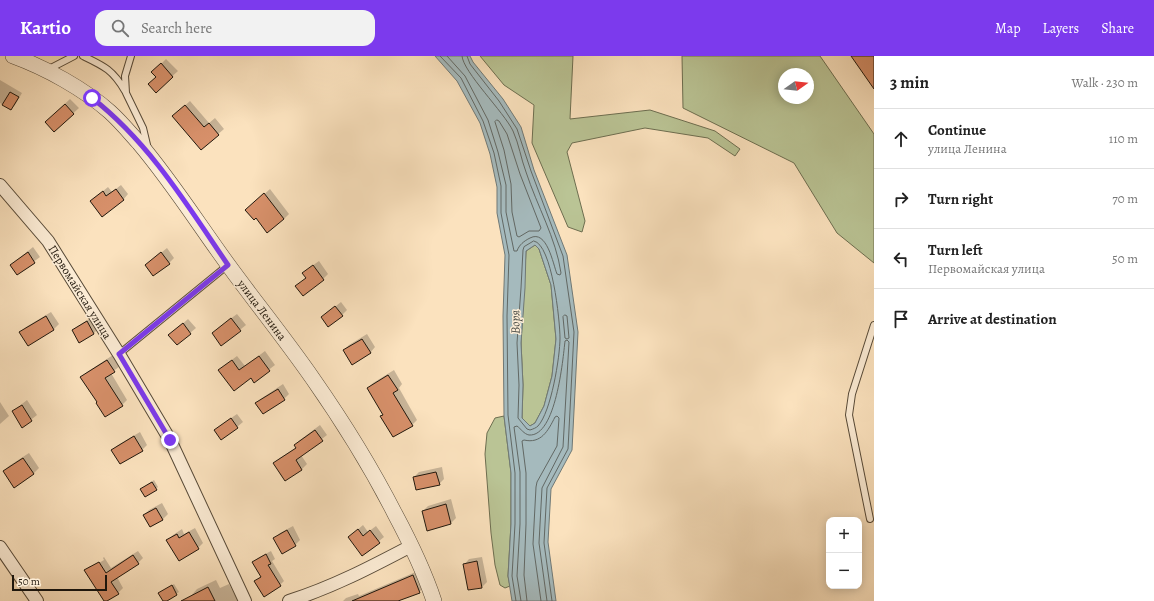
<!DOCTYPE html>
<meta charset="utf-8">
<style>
:root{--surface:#fff;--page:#f2f2f2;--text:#222;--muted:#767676;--line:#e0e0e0;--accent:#7c3aed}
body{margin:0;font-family:Alegreya,serif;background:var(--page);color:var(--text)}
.controls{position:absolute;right:12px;bottom:12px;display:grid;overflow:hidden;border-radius:8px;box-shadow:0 2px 10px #0003}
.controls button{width:36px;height:36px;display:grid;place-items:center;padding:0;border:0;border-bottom:1px solid var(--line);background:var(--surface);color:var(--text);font:20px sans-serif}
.compass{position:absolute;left:778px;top:12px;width:36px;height:36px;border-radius:50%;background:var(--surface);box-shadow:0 2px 10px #0003;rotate:75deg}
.scale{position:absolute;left:12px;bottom:10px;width:95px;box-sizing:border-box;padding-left:4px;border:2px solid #20170c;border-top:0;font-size:11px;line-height:14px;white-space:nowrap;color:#20170c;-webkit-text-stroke:3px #fcecd5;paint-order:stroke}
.stop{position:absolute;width:12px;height:12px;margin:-9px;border:3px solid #7c3aed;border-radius:50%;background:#fff}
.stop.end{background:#7c3aed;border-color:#fff;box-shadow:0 1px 4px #0008}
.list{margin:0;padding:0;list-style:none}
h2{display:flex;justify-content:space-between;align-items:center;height:52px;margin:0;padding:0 16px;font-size:17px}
h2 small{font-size:13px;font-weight:400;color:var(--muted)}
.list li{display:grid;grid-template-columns:26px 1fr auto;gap:12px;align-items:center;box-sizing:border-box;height:60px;padding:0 16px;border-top:1px solid var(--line)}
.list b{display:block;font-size:15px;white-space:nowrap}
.list p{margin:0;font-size:13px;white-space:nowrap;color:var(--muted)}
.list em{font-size:13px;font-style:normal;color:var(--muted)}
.icon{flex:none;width:22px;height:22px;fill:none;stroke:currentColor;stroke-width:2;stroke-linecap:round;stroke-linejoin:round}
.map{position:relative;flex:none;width:874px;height:545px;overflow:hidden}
header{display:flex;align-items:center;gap:24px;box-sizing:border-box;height:56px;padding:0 20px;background:var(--accent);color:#fff}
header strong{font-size:19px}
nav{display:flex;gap:22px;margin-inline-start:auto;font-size:14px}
.search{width:280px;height:36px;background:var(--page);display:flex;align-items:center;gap:10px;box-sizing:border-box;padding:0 14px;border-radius:12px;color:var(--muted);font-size:15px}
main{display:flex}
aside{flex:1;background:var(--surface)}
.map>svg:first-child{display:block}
.green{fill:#bac495;stroke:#6d6e50;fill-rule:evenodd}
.water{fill:#a5babd;stroke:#707976;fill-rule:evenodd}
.shadow{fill:#0003}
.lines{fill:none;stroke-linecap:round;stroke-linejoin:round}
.shore{stroke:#626864;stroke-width:1}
.building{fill:#d7906a;stroke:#20170c}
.service-casing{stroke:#574a38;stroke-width:8}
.minor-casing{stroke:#574a38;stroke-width:14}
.tertiary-casing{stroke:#574a38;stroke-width:16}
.service{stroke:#fcecd5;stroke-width:6}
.minor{stroke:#fcecd5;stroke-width:12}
.tertiary{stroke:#fcecd5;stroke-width:15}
.route{stroke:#7c3aed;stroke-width:5}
.labels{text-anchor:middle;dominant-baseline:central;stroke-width:3;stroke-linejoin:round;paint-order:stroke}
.street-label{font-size:12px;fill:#20170c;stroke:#fcecd5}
.water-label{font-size:13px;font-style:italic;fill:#4f504a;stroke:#fcecd5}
</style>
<header>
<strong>Kartio</strong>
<div class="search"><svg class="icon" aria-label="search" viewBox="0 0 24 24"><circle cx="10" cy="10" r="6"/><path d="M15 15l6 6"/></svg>Search here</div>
<nav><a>Map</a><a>Layers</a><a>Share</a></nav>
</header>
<main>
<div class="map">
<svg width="874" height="545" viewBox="0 0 874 545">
<rect width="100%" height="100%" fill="#fbe2be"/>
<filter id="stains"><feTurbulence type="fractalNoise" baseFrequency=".005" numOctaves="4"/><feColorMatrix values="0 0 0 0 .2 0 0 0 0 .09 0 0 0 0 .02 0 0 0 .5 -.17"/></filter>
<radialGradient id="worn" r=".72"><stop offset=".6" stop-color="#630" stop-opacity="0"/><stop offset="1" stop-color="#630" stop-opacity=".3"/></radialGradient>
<path class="green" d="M480 0H573L570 63 650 54 715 75 740 93 735 100 708 82 645 72 572 87 567 96 585 165 582 176 568 171 532 87 534 49 504 29Z
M682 0H820L874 78V207L837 177 794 107 683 52ZM784 18H808V42H784Z
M535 189 539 193 551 229 556 283 552 320 544 350 535 367 530 370 522 362 523 329 521 287 526 195Z
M504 360 511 417V468L508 520 510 530 505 532 500 529 495 509 491 477 485 398 487 377 495 362Z"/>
<path class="water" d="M435 0H470L473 6 503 43 521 71 534 114 567 199 578 276 572 394 551 433 548 486 556 545H512L508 520 511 468V417L504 360 503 260 505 199 497 157V131L490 98 480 67 457 25ZM535 189 539 193 551 229 556 283 552 320 544 350 535 367 530 370 522 362 523 329 521 287 525 232 526 195Z"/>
<path class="shadow" d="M166 3 178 15 156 35 158 11Z
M0 24 22 37 15 49 11 53 0 47Z
M70 43 79 52 54 75 51 61Z
M190 45 209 67 215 62 224 73 201 93 179 55Z
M121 129 128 138 123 144 91 145 108 131 112 136Z
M270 133 289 158 284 163 256 161 252 149Z
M33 191 40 201 17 218 11 209Z
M167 192 174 202 169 207 146 209Z
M319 205 328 218 323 223 297 230 306 221 309 212Z
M341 246 347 254 342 259 322 261Z
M51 256 59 268 54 273 28 289 21 277 26 271Z
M237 258 246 269 221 289 218 272Z
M92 261 99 272 94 277 80 286 73 275 78 270Z
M188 263 196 272 177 288 170 279Z
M367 278 375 291 370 297 344 294 349 289Z
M265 295 275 309 254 325 251 321 225 309 237 300 245 310Z
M113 299 120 310 111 317 127 344 122 349 98 346 82 321 87 316Z
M394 314 402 328 399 332 417 364 412 369 384 358 368 332 373 327Z
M283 328 289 338 284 343 257 347 262 342Z
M27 344 37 359 23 370 13 355Z
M0 346 9 360 0 368Z
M237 358 243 366 237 371 221 369Z
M320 369 327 379 301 399 307 408 302 413 285 424 275 407 280 402 297 391 295 389 300 384Z
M140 376 147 389 142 394H112L118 389Z
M29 397 39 412 34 417 14 430 4 415 9 410Z
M442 411 444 423 439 428 414 421 419 416Z
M154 424 158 431 156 433H141Z
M451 443 456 462 451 467 428 473 423 455 428 450Z
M162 447 168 458 163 463 150 470 144 459 149 454Z
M363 469 368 476 376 470 384 481 362 499 349 481Z
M293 470 300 484 295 489 275 482 280 477Z
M195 472 203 487 198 492 168 484 173 479 182 473 184 478Z
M138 495 143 502 138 507 117 521 123 532 118 537 105 545 86 514 90 510V512L104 504 103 502 104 501 111 512Z
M271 495 275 503 272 505 284 525 280 529 256 525 261 520 254 506 258 502Z
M482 501 487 526 482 531 464 509 469 503Z
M418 515 424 531 419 536 386 545H343L346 542 358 538 359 540Z
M216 524 220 532 229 528 238 545H192L190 541 197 533Z
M174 528 179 536 164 545 160 537Z"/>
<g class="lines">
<path class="shore" d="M440 0 461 22 483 65 494 97 501 130V157L509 199 507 260 508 359 515 417V468L512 520 516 545
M447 0 465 20 488 64 498 96 506 129V156L514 195H517C519 189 524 185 530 182 547 173 553 208 557 218L560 219 561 217C556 182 537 150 526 116 521 103 519 88 513 75 504 56 463 16 462 0
M467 0 470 8 499 45 517 73 531 115 563 200 574 276 568 393 547 432 544 487 552 545
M497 64 499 65 507 78 520 118 541 172 539 175H529L519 181 517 180 512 156 511 128 504 94 495 66Z
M534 185C552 188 560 265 560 282 560 301 551 356 538 370 536 372 533 373 530 374L527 373 518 362 519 329 517 287 521 232 523 194 524 191Z
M565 259 567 260 569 282 567 283 565 282 563 261Z
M521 545 517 520 520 468V416L514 371 517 370C521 373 524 378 529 379 556 381 563 303 565 285L567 284 569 286 563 391 542 432 539 487 547 545
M527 545 524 519 526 468V417L522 385 524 384C541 388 548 375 555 361L557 360 559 362 557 390 537 426 536 431 533 488 541 545"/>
</g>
<path class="building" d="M851 0H874V33Z
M161 7 173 21 156 37 148 28 156 21 151 16Z
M10 36 19 41 11 54 2 49Z
M65 48 74 58 54 76 45 66Z
M185 49 204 71 209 67 219 79 201 94 172 60Z
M116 133 124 144 102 161 90 145 103 135 106 140Z
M264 137 284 163 267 177 256 162 254 164 245 154Z
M28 196 35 207 17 219 10 209Z
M161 196 170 208 153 220 145 209Z
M313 209 324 224 303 240 295 230 306 222 302 217Z
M335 250 343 260 328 271 321 261Z
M46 260 54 274 28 290 19 276Z
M231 262 241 275 221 290 212 277Z
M87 265 94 278 79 287 72 274Z
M183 267 191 278 177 289 168 279Z
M362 283 371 297 352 309 343 294Z
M259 300 270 315 254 327 251 322 234 335 218 314 232 304 239 314Z
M107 304 115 316 105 322 123 350 105 361 96 347 97 346 80 321Z
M388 319 398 334 393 337 413 370 393 381 380 360 383 359 367 332Z
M278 333 285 344 263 358 255 347Z
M22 349 32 365 22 372 12 355Z
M231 362 238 372 221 384 214 374Z
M315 374 323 385 296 404 302 414 285 425 273 407 296 392 294 389Z
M134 380 143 395 120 408 111 394Z
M23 402 34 418 14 432 3 415Z
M436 416 440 429 416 434 413 421Z
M152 426 157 434 145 441 140 433Z
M446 448 451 468 427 475 422 455Z
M156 452 163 464 150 471 143 459Z
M358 473 363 480 370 474 380 487 362 500 348 481Z
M287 474 296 490 282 498 273 482Z
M189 476 199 493 179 505 166 484 177 478 179 482Z
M266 498 271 508 268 509 281 530 264 541 254 525 261 521 252 506Z
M133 499 139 508 111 526 119 538 107 545H104L84 514 99 506 106 517Z
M477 505 482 532 468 534 463 508Z
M413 519 420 537 398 545H352Z
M172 529 177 539 167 545H163L158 537Z
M208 531 215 545H181Z"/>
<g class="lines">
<defs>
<path id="service" d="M83 0C104 10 113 14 125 35
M131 0 125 20 126 37 143 72 148 93
M49 13 74 0
M119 298 228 209
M870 463 849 359 852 338 874 269"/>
<path id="minor" d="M0 129 48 185 119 298 170 384 245 545
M0 491 37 545
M289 545C333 531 371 511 411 490"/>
<path id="tertiary" d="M13 0C46 12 84 33 110 56 121 66 130 77 139 87 172 126 199 169 229 210 256 247 286 284 313 323 343 366 371 411 395 458 410 486 424 515 434 545"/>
</defs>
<use href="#service" class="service-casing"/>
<use href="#minor" class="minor-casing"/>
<use href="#tertiary" class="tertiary-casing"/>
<use href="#service" class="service"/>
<use href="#minor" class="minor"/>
<use href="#tertiary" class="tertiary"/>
</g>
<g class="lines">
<path class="route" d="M92 42C149 86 188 150 228 209L119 298 170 384"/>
</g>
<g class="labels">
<g class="street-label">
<text transform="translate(80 236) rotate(58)">Первомайская улица</text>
<text transform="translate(262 254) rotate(53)">улица Ленина</text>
</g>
<g class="water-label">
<text transform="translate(515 266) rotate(-91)">Воря</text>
</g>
</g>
<rect width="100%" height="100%" filter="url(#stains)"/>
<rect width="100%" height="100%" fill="url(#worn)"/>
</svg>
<div class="controls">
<button>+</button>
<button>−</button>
</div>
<svg class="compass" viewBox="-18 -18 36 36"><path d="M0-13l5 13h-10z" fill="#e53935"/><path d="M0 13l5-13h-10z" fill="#767676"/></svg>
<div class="scale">50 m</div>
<div class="stop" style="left:92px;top:42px"></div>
<div class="stop end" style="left:170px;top:384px"></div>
</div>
<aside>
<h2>3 min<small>Walk · 230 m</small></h2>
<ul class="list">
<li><svg class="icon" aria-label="ahead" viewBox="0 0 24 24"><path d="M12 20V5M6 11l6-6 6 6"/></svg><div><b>Continue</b><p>улица Ленина</p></div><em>110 m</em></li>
<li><svg class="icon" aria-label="right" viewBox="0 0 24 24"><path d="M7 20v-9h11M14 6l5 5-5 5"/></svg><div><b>Turn right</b></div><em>70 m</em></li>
<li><svg class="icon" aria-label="left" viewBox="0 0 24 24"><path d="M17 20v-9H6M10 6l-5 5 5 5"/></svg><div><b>Turn left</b><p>Первомайская улица</p></div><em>50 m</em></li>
<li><svg class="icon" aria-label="arrive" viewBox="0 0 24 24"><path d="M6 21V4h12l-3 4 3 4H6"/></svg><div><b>Arrive at destination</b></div></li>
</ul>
</aside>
</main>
